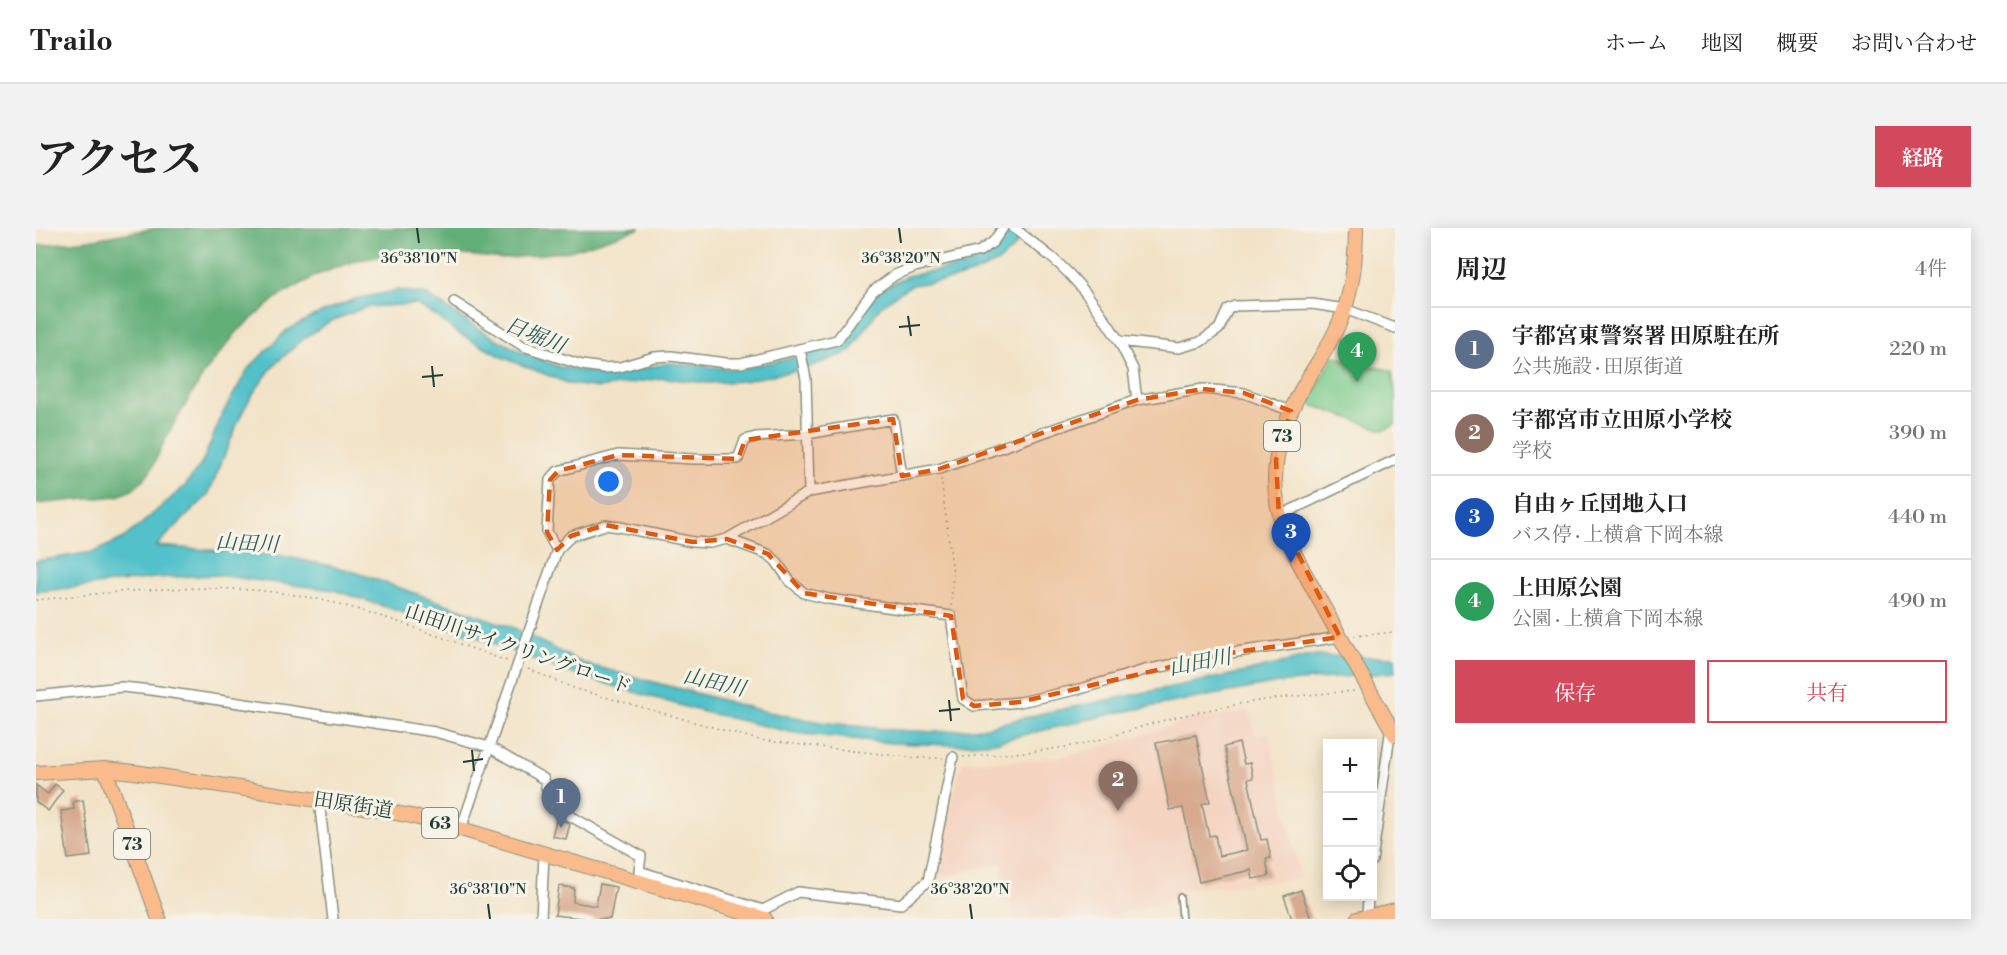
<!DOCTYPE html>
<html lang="ja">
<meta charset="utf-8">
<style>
:root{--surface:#fff;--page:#f2f2f2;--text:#222;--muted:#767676;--line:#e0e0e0;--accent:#d1495b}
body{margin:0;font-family:"Libre Bodoni","Noto Serif JP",serif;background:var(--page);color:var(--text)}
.controls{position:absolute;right:18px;bottom:18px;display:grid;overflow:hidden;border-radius:0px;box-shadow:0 3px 15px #0003}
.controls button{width:54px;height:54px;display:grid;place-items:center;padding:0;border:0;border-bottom:2px solid var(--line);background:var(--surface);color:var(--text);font:30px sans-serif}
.you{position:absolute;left:573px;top:254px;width:21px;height:21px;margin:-15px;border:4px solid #fff;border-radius:50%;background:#1a73e8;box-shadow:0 0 0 9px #1a73e833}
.badge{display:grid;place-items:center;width:39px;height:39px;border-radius:50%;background:var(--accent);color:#fff;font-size:20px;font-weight:700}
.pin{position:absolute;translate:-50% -50px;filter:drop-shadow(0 2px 3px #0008)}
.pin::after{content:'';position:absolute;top:32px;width:21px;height:18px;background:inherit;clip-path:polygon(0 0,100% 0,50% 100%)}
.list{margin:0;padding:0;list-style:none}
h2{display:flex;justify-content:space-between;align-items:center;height:78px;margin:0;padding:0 24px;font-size:26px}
h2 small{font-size:20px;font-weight:400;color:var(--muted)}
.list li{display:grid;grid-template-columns:39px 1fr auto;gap:18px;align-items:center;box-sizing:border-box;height:84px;padding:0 24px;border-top:2px solid var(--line)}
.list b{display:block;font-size:22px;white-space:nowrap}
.list p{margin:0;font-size:20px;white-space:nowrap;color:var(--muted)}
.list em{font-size:20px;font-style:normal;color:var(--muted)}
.actions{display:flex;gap:12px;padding:18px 24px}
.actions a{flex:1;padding:14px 0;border:2px solid var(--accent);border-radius:0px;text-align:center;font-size:21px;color:var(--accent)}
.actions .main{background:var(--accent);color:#fff}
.icon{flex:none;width:33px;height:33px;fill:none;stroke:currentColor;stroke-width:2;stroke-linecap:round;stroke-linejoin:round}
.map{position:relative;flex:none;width:1359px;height:691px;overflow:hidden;border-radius:0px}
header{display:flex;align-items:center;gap:36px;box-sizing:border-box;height:84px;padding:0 30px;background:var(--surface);border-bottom:2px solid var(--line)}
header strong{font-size:28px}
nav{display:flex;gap:33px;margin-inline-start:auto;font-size:21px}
.intro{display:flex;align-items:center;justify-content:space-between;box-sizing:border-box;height:144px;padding:0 36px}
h1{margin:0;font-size:42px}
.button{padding:15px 27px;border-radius:0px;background:var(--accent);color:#fff;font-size:21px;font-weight:700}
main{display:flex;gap:36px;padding:0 36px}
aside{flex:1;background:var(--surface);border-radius:0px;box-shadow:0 3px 15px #0003}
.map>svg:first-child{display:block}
.built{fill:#f4d3c0}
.green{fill:#7bcb8c;stroke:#4d8460;stroke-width:1.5}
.forest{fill:#64af78;stroke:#427656;stroke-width:1.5}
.water{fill:#53c1c9;stroke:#397f7e;stroke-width:1.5}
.building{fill:#d7a98e}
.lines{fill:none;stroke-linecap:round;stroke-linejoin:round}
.lane-casing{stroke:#88907e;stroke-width:8}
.street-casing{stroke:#88907e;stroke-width:12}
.primary-casing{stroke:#88907e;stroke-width:16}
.path{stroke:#88907e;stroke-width:1.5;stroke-dasharray:1.5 4.5;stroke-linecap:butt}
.lane{stroke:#fff;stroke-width:4.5}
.street{stroke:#fff;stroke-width:9}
.primary{stroke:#fabb8c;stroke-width:14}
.marked{fill:#de580e;fill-opacity:0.2;stroke:#de580e;stroke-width:4.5;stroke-dasharray:12 8;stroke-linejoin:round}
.ticks{fill:none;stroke:#1f3d34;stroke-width:2}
.labels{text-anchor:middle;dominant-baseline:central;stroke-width:6;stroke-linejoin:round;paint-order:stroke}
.shield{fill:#f7f3e8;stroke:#60746a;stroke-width:1.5}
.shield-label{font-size:18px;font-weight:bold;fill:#1f3d34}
.street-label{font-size:20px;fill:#1f3d34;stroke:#f7f3e8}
.water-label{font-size:21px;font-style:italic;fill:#2c5e59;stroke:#f7f3e8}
.ticks-label{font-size:15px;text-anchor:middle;fill:#1f3d34;stroke:#f7f3e8;stroke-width:6;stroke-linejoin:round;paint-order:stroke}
</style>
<header>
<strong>Trailo</strong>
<nav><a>ホーム</a><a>地図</a><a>概要</a><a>お問い合わせ</a></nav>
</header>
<div class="intro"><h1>アクセス</h1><a class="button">経路</a></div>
<main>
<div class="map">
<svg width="1359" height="691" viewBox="0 0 1359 691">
<rect width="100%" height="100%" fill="#f7f3e8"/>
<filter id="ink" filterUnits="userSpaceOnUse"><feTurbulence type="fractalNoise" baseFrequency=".0167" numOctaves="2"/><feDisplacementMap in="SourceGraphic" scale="12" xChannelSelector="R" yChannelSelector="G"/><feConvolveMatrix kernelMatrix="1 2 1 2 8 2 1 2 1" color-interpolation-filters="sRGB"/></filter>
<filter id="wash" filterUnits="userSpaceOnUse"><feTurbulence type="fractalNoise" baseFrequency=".008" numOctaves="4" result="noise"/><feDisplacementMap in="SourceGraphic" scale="24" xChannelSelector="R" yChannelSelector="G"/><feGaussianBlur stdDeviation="1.35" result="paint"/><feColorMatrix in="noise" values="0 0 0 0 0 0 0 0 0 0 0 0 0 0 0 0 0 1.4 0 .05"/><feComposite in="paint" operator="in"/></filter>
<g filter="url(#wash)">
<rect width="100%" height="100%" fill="#f2e3c8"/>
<path class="built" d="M1213 483 1219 507 1233 505 1265 651 1141 662 1142 670 1065 691H977L965 635 901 650V632L926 534 988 533 1029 528 1067 519 1157 491Z"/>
<path class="green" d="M1297 128 1356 143 1359 165V197L1347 202 1273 176Z"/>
<path class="forest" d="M121 0H605L534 23 466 31 430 27 363 26 322 32 283 46 240 70 201 104 169 144 133 204 114 244 98 261 82 268 0 276V18L52 12Z"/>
<path class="water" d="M973 0H989L978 20 962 34 938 45 918 51 876 57 864 64 844 79 814 124 771 140 708 153 671 155 627 150 563 160 534 156 468 130 422 105 398 87 380 76 330 79 293 94 266 112 237 138 216 167 205 187 172 267 120 318 242 327 313 342 478 400 546 435 727 483 785 494 857 502 901 504 946 500 1008 485 1214 443 1273 428 1359 429V444L1242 455 1075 486 959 514 921 517 855 515 758 505 660 482 527 443 444 410 298 362 180 347 118 350 0 364V333L58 324 86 311 104 297 149 258 166 235 187 185 212 141 250 103 277 88 319 71 363 62 391 67 444 102 489 126 524 139 574 147 634 135 698 141 747 132 788 120 807 111 828 75 846 61 871 48 931 37 949 30 965 13Z"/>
<g id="blocks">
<path class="building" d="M1160 507 1174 574 1166 576 1173 608 1179 607 1183 628 1211 622 1188 519 1203 515 1208 536 1214 535 1217 550 1212 551 1225 612 1231 611 1235 630 1230 631 1233 648 1217 651 1215 642 1163 654 1147 580 1134 582 1120 515Z
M19 556 27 562 12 583 0 574V557L12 566Z
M47 572 55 628 32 631 25 583 38 581 37 574Z
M521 589 534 596 530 611 516 608Z
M564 656 580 659 574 691H553L519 687 523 658 538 660 537 674 560 678Z
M1265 662 1275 691H1256L1248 668Z"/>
</g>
</g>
<g filter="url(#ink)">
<use href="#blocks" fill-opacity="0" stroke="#88907e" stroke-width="1.5"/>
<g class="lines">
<defs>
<path id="lane" d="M1144 669 1146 691"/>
<path id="street" d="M978 0C990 10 1003 19 1015 29 1043 52 1064 83 1083 113L1143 120 1164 114 1183 101 1192 81 1199 78 1276 76 1309 81 1359 100
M418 74 487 118 546 137 567 140 584 139 618 129 635 128 690 135H705L801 112 837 63 859 47 879 39 944 23 957 14 967 0
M1083 113 1097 141 1101 172
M764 121 770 151 773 264
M1243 288 1359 232
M691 311 732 326 740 333 753 352 768 365 793 371 915 388 927 471 938 478 984 474 1044 461 1109 442 1194 425 1304 409
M521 322 511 304 514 252 522 243 582 227 658 231H702L709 212 720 209 771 206 857 191 866 248
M0 468 86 459 115 462 399 504 453 519 508 551 515 577 605 628 603 643 727 682 762 664 865 676 892 653 917 529
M283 572 297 691
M425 601 521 322 535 308 569 297 584 299 657 314 674 315 691 311 773 264 903 241 1101 172 1167 161 1208 165 1255 183
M1336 633 1355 499
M1331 687 1332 668
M505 691 508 626"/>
<path id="primary" d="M1320 0C1320 35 1316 70 1300 102 1289 126 1273 146 1261 170 1216 261 1247 307 1292 387 1314 427 1336 467 1359 507
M69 541 123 691
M0 545 69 541 98 544 334 580 375 588 425 601 729 691
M1321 691 1359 682"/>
</defs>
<use href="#lane" class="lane-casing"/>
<use href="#street" class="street-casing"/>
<use href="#primary" class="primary-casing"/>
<path class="path" d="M905 251 917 345 915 378
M0 372C91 362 191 352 281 371 346 385 408 411 471 433
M1318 408 1359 404
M492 441 540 461 723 512 880 530H907
M927 529C959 526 992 525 1023 520 1058 516 1092 502 1125 493 1189 476 1255 467 1321 463"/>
<use href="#lane" class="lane"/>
<use href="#street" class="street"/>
<use href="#primary" class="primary"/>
</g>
</g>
<path class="marked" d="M1167 161 1208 165 1255 183 1240 232 1243 288 1304 409 1194 425 984 474 938 478 927 471 915 388 768 365 732 326 691 311 657 314 569 297 535 308 521 322 511 304 514 252 522 243 582 227 702 231 709 212 857 191 866 248 903 241 1101 172Z"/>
<path class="ticks" d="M381 0 383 15M863 0 865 15M872 88 875 108M863 99 884 97M396 138 398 159M386 149 407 147M913 472 915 493M903 483 924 481M436 522 438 543M427 534 447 531M452 676 454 691M934 676 936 691"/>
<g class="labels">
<g class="shield">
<rect x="1228" y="193" width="36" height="30" rx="4.5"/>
<rect x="386" y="580" width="36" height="30" rx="4.5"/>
<rect x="78" y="601" width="36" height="30" rx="4.5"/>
</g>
<g class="shield-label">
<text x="1246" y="208">73</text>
<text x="404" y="595">63</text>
<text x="96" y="616">73</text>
</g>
<g class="street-label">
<text transform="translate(482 422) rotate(19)">山田川サイクリングロード</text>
<text transform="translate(317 578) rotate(9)">田原街道</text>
</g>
<g class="water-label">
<text transform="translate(499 108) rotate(22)">日堀川</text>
<text transform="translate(211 316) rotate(3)">山田川</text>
<text transform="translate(1164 435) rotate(-11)">山田川</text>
<text transform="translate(678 455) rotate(13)">山田川</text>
</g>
</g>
<g class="ticks-label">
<text x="383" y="35">36°38'10"N</text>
<text x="865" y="35">36°38'20"N</text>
<text x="452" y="666">36°38'10"N</text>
<text x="934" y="666">36°38'20"N</text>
</g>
</svg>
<div class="controls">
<button>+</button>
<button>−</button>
<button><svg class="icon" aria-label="locate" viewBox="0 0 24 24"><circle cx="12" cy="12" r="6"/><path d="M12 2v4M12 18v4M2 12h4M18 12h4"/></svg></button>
</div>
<div class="you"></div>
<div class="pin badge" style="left:525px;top:600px;background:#5c6f8a">1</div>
<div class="pin badge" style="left:1082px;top:583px;background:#8d6e63">2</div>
<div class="pin badge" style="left:1255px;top:335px;background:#1a4fb4">3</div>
<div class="pin badge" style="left:1321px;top:154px;background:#2e9e5b">4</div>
</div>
<aside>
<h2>周辺<small>4件</small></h2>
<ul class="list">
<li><span class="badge" style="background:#5c6f8a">1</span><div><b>宇都宮東警察署 田原駐在所</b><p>公共施設 · 田原街道</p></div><em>220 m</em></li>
<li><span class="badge" style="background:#8d6e63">2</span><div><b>宇都宮市立田原小学校</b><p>学校</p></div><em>390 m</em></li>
<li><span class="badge" style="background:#1a4fb4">3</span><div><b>自由ヶ丘団地入口</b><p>バス停 · 上横倉下岡本線</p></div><em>440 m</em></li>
<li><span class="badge" style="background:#2e9e5b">4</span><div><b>上田原公園</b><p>公園 · 上横倉下岡本線</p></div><em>490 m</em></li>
</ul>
<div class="actions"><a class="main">保存</a><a>共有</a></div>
</aside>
</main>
